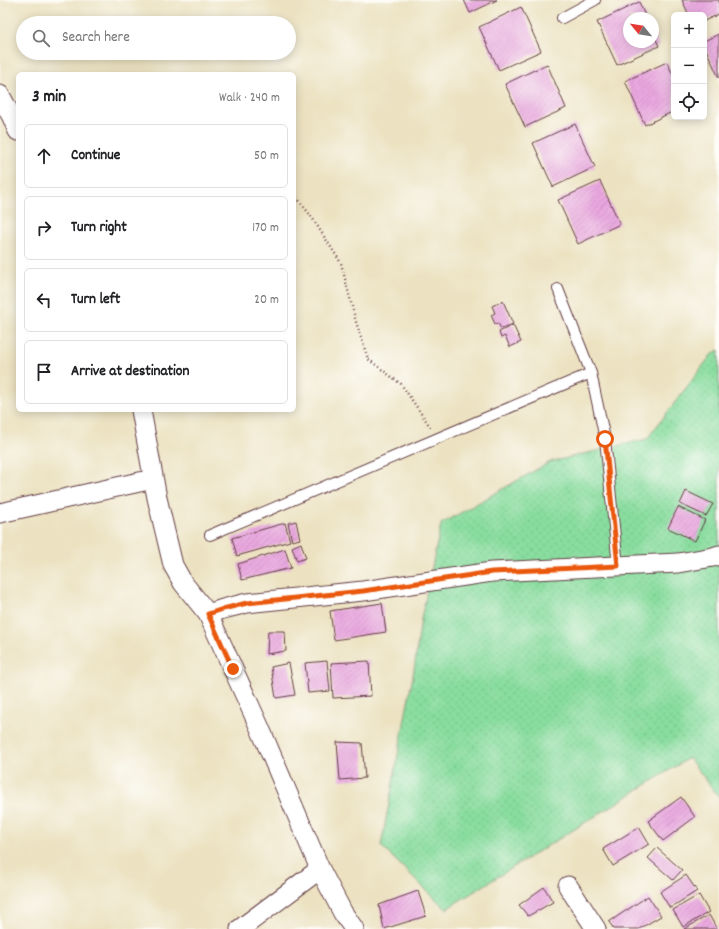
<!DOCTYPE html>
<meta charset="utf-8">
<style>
:root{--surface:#fff;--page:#f6f6f6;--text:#202124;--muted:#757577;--line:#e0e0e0}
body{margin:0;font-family:Dekko,sans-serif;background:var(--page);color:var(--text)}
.controls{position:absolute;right:12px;top:12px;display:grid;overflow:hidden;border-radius:6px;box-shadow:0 2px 10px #0003}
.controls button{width:36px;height:36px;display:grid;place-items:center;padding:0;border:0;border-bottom:1px solid var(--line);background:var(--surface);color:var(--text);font:20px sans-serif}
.compass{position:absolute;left:623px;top:12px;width:36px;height:36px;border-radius:50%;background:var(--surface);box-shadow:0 2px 10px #0003;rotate:300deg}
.stop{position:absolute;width:12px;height:12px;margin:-9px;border:3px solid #ea580c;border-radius:50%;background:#fff}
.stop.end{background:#ea580c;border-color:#fff;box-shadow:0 1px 4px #0008}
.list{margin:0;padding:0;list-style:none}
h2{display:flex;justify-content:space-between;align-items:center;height:52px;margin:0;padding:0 16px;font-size:17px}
h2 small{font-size:13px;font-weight:400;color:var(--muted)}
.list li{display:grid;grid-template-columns:26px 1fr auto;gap:12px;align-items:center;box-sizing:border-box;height:64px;margin:0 8px 8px;padding:0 8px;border:1px solid var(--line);border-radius:6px}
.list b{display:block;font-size:15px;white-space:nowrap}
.list em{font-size:13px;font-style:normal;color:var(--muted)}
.icon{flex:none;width:22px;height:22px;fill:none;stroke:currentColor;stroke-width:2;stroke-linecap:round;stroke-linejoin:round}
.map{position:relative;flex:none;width:719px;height:929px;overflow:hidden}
.search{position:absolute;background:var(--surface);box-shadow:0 2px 10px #0003;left:16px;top:16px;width:280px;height:44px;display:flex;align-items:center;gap:10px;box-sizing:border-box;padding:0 14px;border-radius:22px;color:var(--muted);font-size:15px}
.panel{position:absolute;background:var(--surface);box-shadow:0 2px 10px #0003;left:16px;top:72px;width:280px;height:340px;border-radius:6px}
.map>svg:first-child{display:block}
.green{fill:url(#green-dots);stroke:#697e65}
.building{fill:url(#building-hatch)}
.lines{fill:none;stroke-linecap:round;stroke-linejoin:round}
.service-casing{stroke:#623c42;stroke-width:12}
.minor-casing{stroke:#623c42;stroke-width:21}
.path{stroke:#623c42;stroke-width:2.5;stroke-dasharray:1 3;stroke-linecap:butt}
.service{stroke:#fff;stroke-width:10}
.minor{stroke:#fff;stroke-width:19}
.route{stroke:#ea580c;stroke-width:5}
</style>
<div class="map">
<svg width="719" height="929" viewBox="0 0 719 929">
<defs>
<pattern id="green-dots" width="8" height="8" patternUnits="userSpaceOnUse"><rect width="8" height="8" fill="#88dd9f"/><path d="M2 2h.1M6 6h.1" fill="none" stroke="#77bd89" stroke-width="1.8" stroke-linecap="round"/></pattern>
<pattern id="building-hatch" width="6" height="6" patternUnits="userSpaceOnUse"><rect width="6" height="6" fill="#e9a7df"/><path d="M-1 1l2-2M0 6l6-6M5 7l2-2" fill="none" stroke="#c98fc0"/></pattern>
</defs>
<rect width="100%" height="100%" fill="#fdfcf7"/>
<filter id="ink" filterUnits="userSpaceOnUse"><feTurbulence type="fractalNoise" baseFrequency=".025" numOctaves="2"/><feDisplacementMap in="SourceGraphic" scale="8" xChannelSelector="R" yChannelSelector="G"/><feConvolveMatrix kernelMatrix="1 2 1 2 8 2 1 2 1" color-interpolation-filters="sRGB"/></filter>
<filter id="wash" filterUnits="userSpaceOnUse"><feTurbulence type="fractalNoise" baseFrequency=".012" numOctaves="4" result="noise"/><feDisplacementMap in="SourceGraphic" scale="16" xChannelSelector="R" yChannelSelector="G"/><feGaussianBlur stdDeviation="0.9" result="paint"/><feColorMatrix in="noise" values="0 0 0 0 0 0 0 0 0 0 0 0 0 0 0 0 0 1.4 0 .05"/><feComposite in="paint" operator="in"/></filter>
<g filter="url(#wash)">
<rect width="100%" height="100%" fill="#ece2c1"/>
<path class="green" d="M719 350V797L689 758 446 909 381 846 414 670 421 619 441 524 550 462 647 439 712 354Z"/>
<g id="blocks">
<path class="building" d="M464 0H497L470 13Z
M682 0H719V14L704 21V15H689Z
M639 2 646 18H629V42H653V33L659 46 617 65 597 22Z
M521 7 541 51 499 70 479 27Z
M719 34V78L704 45V41Z
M667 62 674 77V111L645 125 625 81Z
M547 64 566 108 525 127 505 84Z
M575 124 595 167 553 187 533 143Z
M600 181 620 224 578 244 558 200Z
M503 301 513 324 501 329 498 323 495 324 491 315 495 313 492 306Z
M513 325 521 342 510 347 505 336 501 338 499 332Z
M686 491 713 504 706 516 680 504Z
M678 507 705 520 695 541 668 528Z
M296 521 300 539 292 541 288 523Z
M285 523 290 541 237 556 232 538Z
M301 543 306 558 297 561 292 547Z
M285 549 291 568 242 580 238 564Z
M382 603 386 632 334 640 330 611Z
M268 631H285L286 651 267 654Z
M327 661 330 691 308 693 305 663Z
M369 661 371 696 333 698 331 663Z
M289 663 295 695 276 698 271 667Z
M337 742 362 743 365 778 340 780Z
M681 797 695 817 663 841 648 821Z
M639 827 649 844 613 866 603 849Z
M657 848 682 870 673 880 648 858Z
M686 875 697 891 670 908 660 892Z
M544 887 553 902 528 916 519 905Z
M418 891 426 916 384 929 379 905Z
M699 895 709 912 683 927 673 910Z
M648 896 661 916 639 929H614L609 922Z
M709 915 717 929H684Z"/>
</g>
</g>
<g filter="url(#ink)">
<use href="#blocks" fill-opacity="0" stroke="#623c42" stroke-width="1"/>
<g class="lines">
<defs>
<path id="service" d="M562 18 595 0
M591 373 605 439 618 566
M210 535 591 373 558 289"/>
<path id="minor" d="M0 95 12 117 18 131
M141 410 157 498 173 565 183 583 208 614 259 726 320 869 343 913 354 929
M0 513 153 479
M208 614 223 609 247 603 363 591 492 572 678 563 713 557 719 555
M568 886 596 929
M240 929 320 869"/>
</defs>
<use href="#service" class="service-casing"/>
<use href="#minor" class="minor-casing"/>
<path class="path" d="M294 194 311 216 341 263 356 322 368 359 401 384 431 428"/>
<use href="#service" class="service"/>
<use href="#minor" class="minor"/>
</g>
</g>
<g class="lines" filter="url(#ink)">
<path class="route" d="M233 669 208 614 223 609 247 603 363 591 492 572 618 566 605 439"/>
</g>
</svg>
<div class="controls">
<button>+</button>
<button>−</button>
<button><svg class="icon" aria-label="locate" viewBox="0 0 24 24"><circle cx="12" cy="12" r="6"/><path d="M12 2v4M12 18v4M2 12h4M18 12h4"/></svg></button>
</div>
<svg class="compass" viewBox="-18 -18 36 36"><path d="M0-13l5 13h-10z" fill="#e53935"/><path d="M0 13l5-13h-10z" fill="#757577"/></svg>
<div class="stop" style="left:605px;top:439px"></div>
<div class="stop end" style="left:233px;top:669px"></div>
<div class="search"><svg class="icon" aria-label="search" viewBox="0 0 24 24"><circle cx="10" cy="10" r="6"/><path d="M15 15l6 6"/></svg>Search here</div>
<section class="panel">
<h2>3 min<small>Walk · 240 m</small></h2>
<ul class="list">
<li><svg class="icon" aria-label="ahead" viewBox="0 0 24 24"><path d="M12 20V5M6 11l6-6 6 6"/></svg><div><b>Continue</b></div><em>50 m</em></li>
<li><svg class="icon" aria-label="right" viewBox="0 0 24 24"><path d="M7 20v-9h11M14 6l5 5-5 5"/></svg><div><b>Turn right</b></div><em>170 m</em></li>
<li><svg class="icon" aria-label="left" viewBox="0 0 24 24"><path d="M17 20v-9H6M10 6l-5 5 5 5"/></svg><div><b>Turn left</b></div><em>20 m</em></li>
<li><svg class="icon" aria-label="arrive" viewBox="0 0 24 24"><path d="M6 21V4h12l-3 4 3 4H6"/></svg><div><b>Arrive at destination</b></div></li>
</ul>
</section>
</div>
